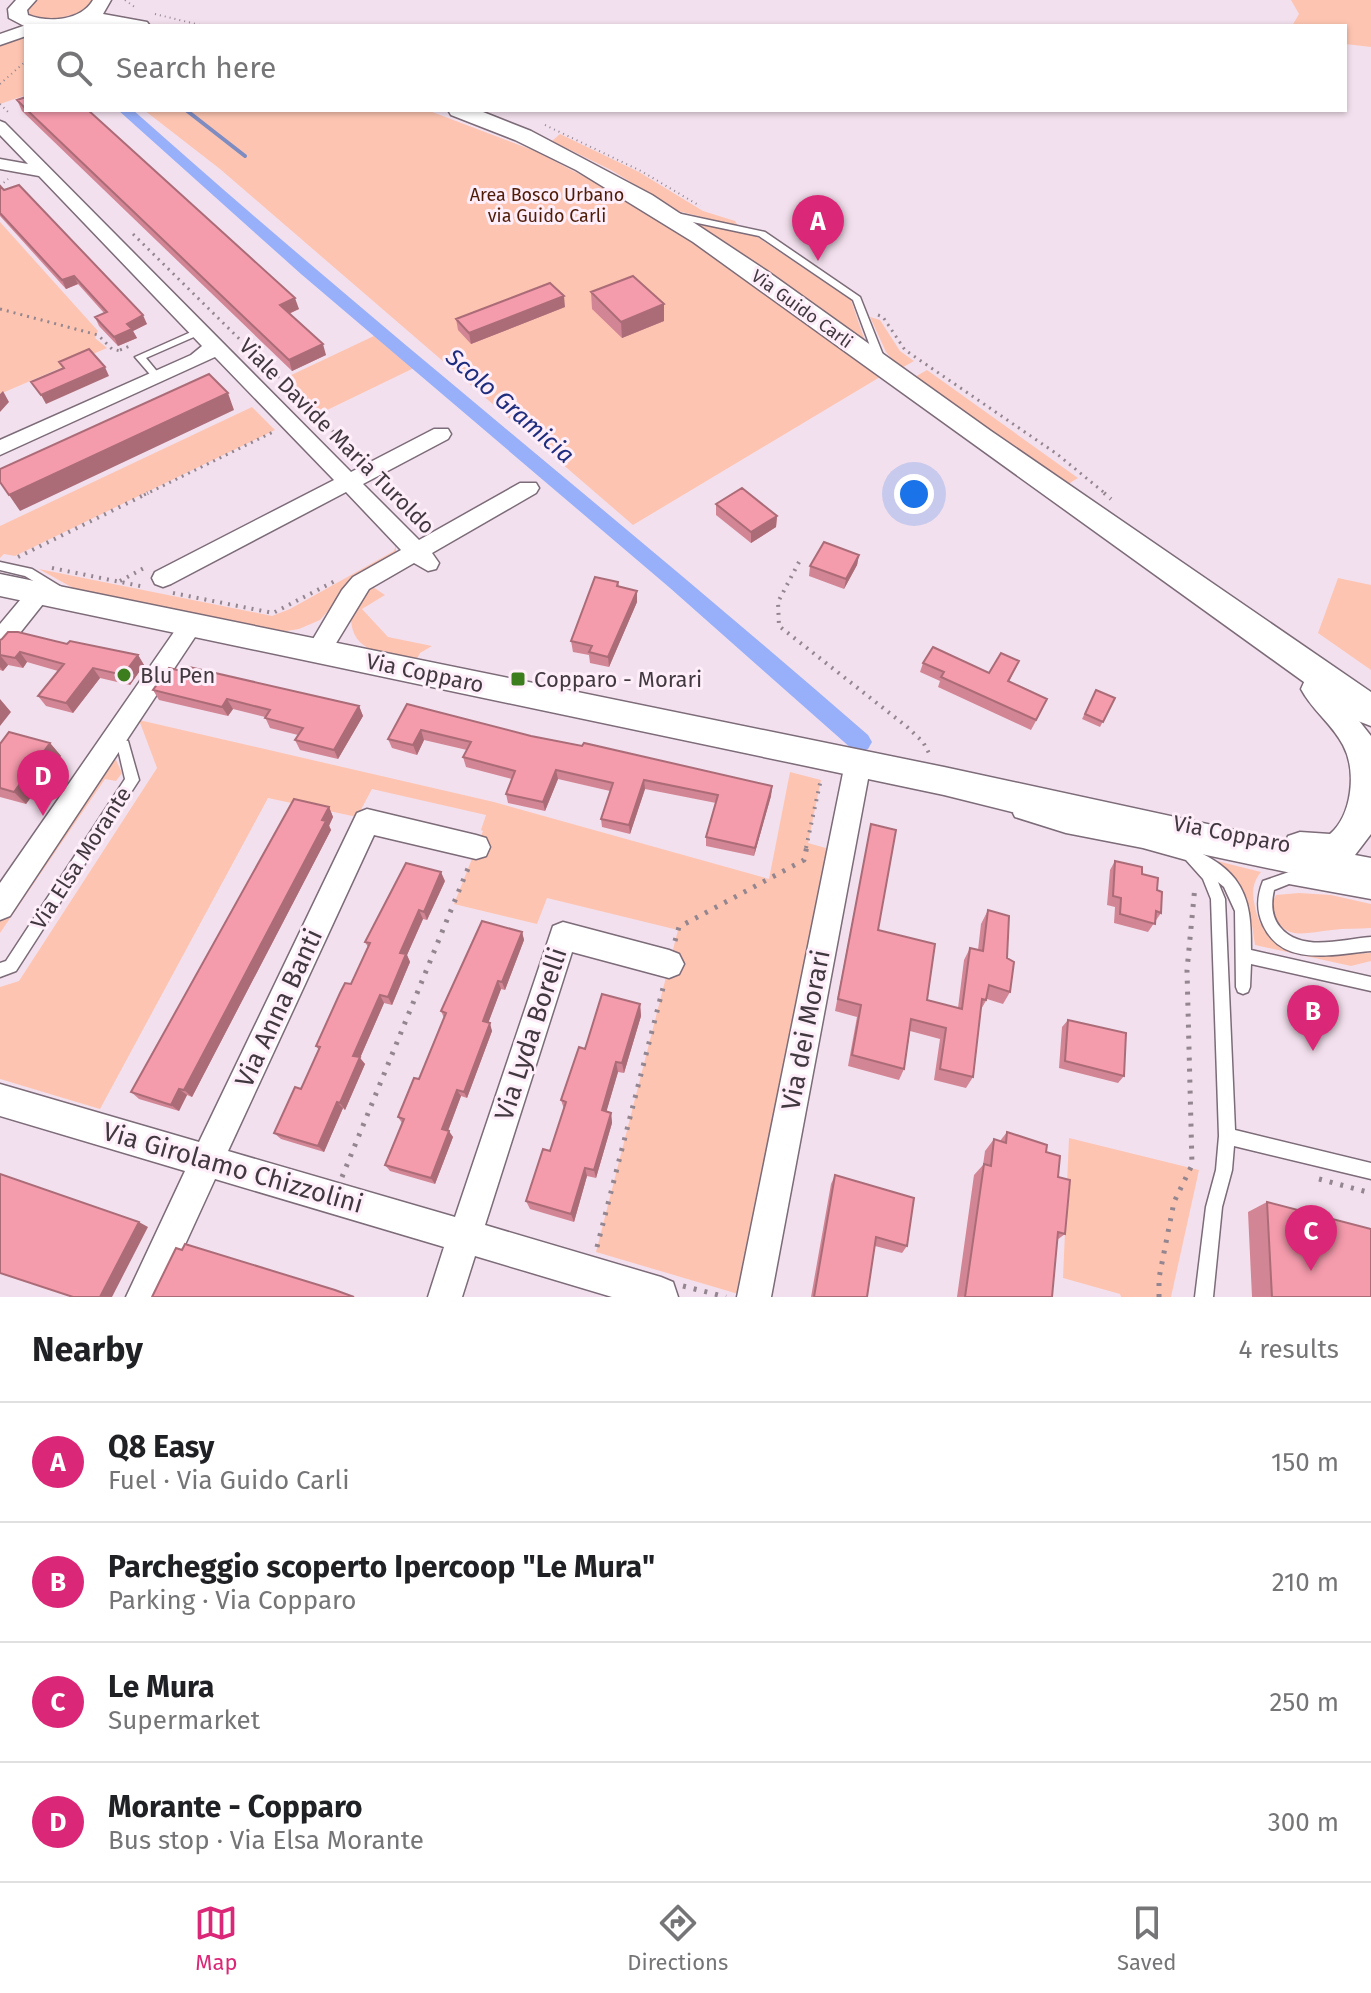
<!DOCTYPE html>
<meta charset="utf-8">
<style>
:root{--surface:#fff;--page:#f2f2f2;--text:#202124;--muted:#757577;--line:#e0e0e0;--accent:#db2777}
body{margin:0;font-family:"Fira Sans",sans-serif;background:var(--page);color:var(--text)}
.you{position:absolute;left:914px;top:494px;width:28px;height:28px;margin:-20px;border:6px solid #fff;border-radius:50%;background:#1a73e8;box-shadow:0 0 0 12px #1a73e833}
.badge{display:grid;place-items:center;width:52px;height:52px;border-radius:50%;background:var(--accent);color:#fff;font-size:26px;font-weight:700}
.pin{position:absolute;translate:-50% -66px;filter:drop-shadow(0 2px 4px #0008)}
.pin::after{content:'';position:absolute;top:42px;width:28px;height:24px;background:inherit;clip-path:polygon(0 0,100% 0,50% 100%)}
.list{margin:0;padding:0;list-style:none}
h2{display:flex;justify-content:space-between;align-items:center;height:104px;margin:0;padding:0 32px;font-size:34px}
h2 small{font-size:26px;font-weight:400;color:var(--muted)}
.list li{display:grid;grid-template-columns:52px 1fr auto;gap:24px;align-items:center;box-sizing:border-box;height:120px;padding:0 32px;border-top:2px solid var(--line)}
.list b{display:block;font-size:30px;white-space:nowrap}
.list p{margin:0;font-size:26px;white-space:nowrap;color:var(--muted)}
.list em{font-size:26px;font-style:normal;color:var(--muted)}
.icon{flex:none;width:44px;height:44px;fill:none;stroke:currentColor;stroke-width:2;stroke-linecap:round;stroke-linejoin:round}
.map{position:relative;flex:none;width:1371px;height:1297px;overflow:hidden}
.search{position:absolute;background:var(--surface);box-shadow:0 2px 6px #0004;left:24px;right:24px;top:24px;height:88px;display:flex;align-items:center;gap:20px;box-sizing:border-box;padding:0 28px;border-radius:0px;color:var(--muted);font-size:30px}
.sheet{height:584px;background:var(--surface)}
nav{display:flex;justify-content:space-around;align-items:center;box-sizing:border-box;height:112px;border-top:2px solid var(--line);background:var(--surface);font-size:22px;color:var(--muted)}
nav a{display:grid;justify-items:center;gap:4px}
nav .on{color:var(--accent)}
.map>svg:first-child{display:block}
.green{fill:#fdc5b1}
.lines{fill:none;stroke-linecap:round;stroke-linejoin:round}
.stream{stroke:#7e8cc2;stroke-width:4}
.canal{fill:#98b0fa;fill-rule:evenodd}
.service-casing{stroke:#7c6b78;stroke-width:3}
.minor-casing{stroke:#7c6b78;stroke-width:3}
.tertiary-casing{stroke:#7c6b78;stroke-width:3}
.secondary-casing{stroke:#7c6b78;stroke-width:3}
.path-far3{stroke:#938690;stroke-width:2;stroke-dasharray:1 4;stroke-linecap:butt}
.path-far2{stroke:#938690;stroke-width:3;stroke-dasharray:2 5;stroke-linecap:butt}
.path-far1{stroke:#938690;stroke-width:4;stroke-dasharray:2 6;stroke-linecap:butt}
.path{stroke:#938690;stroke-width:5;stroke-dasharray:3 8;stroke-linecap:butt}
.service{fill:#fff;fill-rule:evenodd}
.minor{fill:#fff;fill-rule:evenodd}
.tertiary{fill:#fff;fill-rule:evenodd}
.secondary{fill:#fff;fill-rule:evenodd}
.wall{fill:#d28594}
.shaded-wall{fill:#ab6c78}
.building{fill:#f49bac;stroke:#ab6c78;stroke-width:2}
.poi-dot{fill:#3c7d1d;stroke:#feeefa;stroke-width:3}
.labels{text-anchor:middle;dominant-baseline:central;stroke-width:6;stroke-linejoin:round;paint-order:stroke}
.far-park-label{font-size:18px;fill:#4e1b07;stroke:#feeefa}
.far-street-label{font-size:18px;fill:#41393f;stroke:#feeefa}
.street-label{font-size:22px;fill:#41393f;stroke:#feeefa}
.poi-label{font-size:22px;fill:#41393f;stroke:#feeefa;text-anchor:start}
.water-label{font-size:24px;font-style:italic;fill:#1f2d7f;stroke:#feeefa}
.near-street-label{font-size:26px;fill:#41393f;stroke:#feeefa}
</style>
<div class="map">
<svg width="1371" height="1297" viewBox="0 0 1371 1297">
<rect width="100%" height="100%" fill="#f3e0ee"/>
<path class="green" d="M37 0H93V1L87 11 52 20 27 14V9Z
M1291 0H1371V47L1345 44V26H1292L1299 14Z
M26 34V95L0 104V45Z
M144 110H427L535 151 652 212 880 377 633 525 220 169Z
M560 134 639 172 703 211 735 221 738 226 678 211 611 170 552 141Z
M0 222 98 331 95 338 107 348 0 394Z
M692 223 756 236 851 300 867 347Z
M870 317 880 320 900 351 914 361 900 369 886 352Z
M376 335 414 368 321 413 285 378Z
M927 370 1078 478 1065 486 913 378Z
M252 407 275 430 15 556 4 554 0 558V526Z
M396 545V553L335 603 320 620 299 629 275 633 82 593 39 569 272 616 290 609 394 551Z
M1338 578 1371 585V670L1318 633Z
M370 585 385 595 362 609 388 637 432 646 420 653 416 661C386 655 350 653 351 616Z
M139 720 494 802 769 879 790 772 821 780 808 843 833 850 745 1296 596 1252 678 930 547 898 537 924 454 904 483 831 481 830 486 815 372 789 357 817 268 798 100 1109 0 1079V987L19 981 157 768Z
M109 758 116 760 122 773 116 781 105 779 0 933V917Z
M1217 861 1261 872C1252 883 1252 893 1255 907 1264 959 1331 955 1371 953V961L1351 966 1255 945C1250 906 1246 889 1217 861Z
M1299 893 1331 895 1371 904V928C1358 929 1345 928 1332 930 1302 933 1281 943 1271 905L1276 895Z
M1069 1138 1199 1170 1171 1297H1121L1120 1294 1063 1278Z"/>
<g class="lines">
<path class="stream" d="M186 110 245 156"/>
<path class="canal" d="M118 110H133C373 324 626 524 868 735L872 742 868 749 860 752 852 749 670 588 301 274Z"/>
<defs>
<path id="service" d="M672 212 765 232 860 297 887 365 885 367 882 368 877 365 853 300 759 236 669 217 668 215Z
M200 328 205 331 203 333 146 358 160 375V379H154L135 357Z
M0 562 32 569 63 588 65 591 63 594H55L25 576 0 570Z
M112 737 128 741 139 780 16 971 0 977V963L6 961 125 779 118 749 107 746 106 742 107 738Z
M1020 807C1038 813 1055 819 1074 823 1121 833 1204 838 1235 879 1251 900 1251 925 1251 950L1371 977V991L1251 964 1250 987 1248 992 1243 994 1238 992 1236 987 1235 911 1224 887 1218 882 1225 899 1235 1130 1371 1163V1179L1234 1146 1232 1170 1222 1207 1213 1297H1195L1206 1207 1216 1170 1219 1136 1211 899 1203 879 1186 860 1143 848 1066 833 1015 817 1013 813 1015 809Z
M1289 872 1371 887V899L1289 884 1274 890C1271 903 1271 916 1280 927 1301 953 1342 939 1371 937V951C1333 954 1283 968 1263 925 1256 910 1257 896 1263 881Z"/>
<path id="minor" d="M0 121 5 123 351 472 434 429H448L451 434 448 439 363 484 419 540 520 483H536L539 488 536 493 432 553 439 563 436 569 428 571 414 563 369 589 327 658 318 660 309 658 306 651 342 590 353 577 401 550 346 492 171 584 163 587 155 584 152 578 155 572 334 480 215 357 0 455V440L191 355 202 346 39 176 0 169V159L28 164 0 135Z
M39 584 47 587 51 593 47 599 8 648 0 650V624L31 587Z
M191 616 199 619 203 625 199 631 10 916 0 920V883L183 619Z
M858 752 867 755 871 763 771 1297H737L845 763 849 755Z
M367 809 476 835 486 838 490 847 486 856 476 859 374 835 228 1151 455 1217 553 926 563 922 669 950 679 954 684 964 679 974 669 978 572 952 485 1225 661 1277 673 1282 678 1297H612L475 1256 462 1297H428L444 1247 215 1179 161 1297H126L185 1171 0 1116V1084L199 1142 357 813Z"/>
<path id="tertiary" d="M26 25 31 26H26V36L0 45V34Z
M0 574 944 767 1286 841 1288 836 1300 832 1330 834C1352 815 1357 771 1343 745 1332 724 1312 710 1301 689L1305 680 1316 677 1327 680 1371 736V834L1355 855 1371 858V890L1060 824 944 795 0 596Z"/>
<path id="secondary" d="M16 0H36L27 10 28 15C48 23 81 21 93 0H111L103 14 147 22 150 26 26 27 9 18 8 9Z
M448 110H478L531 131 652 195 767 271 991 431 1371 692V726L1358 721 693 242 576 170 515 140 451 115Z"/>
</defs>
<use href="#service" class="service-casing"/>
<use href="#minor" class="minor-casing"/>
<use href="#tertiary" class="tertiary-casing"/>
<use href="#secondary" class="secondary-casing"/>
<path class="path-far3" d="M125 0 136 8
M155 14 204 26
M0 84 26 61
M0 104 9 113
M545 125 641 171 700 206
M0 186 8 179"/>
<path class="path-far2" d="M133 234 360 458
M0 309 98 335 112 349 120 351
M878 315 883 317 905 350 1057 454 1107 495
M120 350 132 345
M387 483 399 495
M144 495 273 432"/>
<path class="path-far1" d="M397 493 425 521
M1104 493 1111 499
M18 557 148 493
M799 562 778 602 779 626 906 726 923 742 930 755
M52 568 145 587
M120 581 144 568
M173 593 273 613 335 581
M806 848 821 779"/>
<path class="path" d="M675 941 679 927 804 860 807 846
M342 1177 469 866
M1319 1179 1371 1193
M597 1247 664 984
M683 1286 726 1297
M1159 1297V1278L1174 1202 1192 1165 1187 970 1195 886"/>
<use href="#service" class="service"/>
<use href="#minor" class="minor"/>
<use href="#tertiary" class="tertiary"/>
<use href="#secondary" class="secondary"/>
</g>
<path class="wall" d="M26 97V110H88L299 309 289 314 326 355 292 371 22 111 17 100Z
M0 186 147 324 133 331 137 338 118 346 99 326 95 317 104 313 78 284 66 289 0 216Z
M591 292 664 304V321L622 338 592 309Z
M565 307 471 344 458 330 456 319Z
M716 504 777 516 776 527 751 543 716 515Z
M859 555 857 565 844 589 809 576 810 566Z
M618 582 619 587 637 602 609 667 590 663 589 655 573 652 571 641Z
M0 640 67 644 138 655 144 665 130 685 100 678 73 713 46 706 38 696 58 671 27 662 23 668 8 665 3 671 0 670Z
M1019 661 1009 682 1043 708 1031 730 938 687 940 681 920 672 923 663 989 673Z
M153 690 359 706 363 716 338 759 300 750 295 740 298 735 270 728 265 717 233 709 228 716 159 700Z
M1096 690 1115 698 1100 727 1082 719Z
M407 704 531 736 772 786 771 796 754 856 706 846V837L716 803 645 789 630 834 602 827 601 819 610 791 558 779 545 811 508 803 506 794 512 779 466 767 463 757 467 750 424 740 417 755 392 748 388 739Z
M50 743 61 756 26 804 0 797V744Z
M329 807 333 817 329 825 331 830 192 1097 187 1095 179 1111 139 1099 131 1092Z
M871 824 878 930 927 1000 958 1008 964 960 970 948 978 950 981 924 988 910 1007 958 1010 992 1003 1004 987 999 980 1011 973 1077 966 1088 934 1080 940 1039 910 1031 904 1069 899 1080 848 1066 857 1017 835 1011Z
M1115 861 1142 874 1157 890 1161 913 1148 932 1114 923 1115 907 1107 905 1110 870Z
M445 881 427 920 423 919 407 955 410 962 392 1005 384 1003 360 1058 365 1064 345 1110 343 1108 324 1152 281 1139 274 1133 301 1089 319 1050 316 1046 351 984 368 947 365 942Z
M522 932 524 940 505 990 501 989 488 1023 492 1031 467 1098 461 1096 448 1131 453 1137 435 1184 390 1171 385 1165 402 1123 398 1117 419 1079 444 1018 441 1011Z
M640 1004 641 1016 624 1073 618 1072 606 1112 611 1113 612 1123 596 1178 587 1176 574 1222 530 1209 526 1201 550 1151 564 1109 561 1100 585 1049Z
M1068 1020 1124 1076 1118 1083 1059 1068 1062 1027Z
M1007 1132 1046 1152 1058 1177 1065 1234 1057 1240 1052 1297H957L974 1175 983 1165 985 1151 994 1139 1000 1141Z
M835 1175 907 1246 902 1253 875 1246 867 1297H811L831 1184Z
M1267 1202 1371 1297H1252L1248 1212Z"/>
<path class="shaded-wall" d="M74 276 78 284 66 289 62 280Z
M564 296 565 307 471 344 469 333Z
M295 298 299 309 283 316 280 305Z
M664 304V321L622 338 621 322Z
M143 315 147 324 133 331 137 338 118 346 114 337 127 324Z
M323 344 326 355 292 371 289 360Z
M105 367 109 376 46 404 41 395Z
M3 391 9 402 0 412V394Z
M228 393 234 410 20 511 9 495Z
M777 516 776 527 751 543V532Z
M859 555 857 565 844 589 846 579Z
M637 591V602L609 667 608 657Z
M20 652 27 662 23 668 15 658Z
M0 655 8 665 3 671 0 667Z
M138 655 144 665 130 685 123 675Z
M93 668 100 678 73 713 66 703Z
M0 699 11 712 0 726Z
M227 699 233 709 228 716 222 707Z
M359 706 363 716 338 759 334 750Z
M421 730 424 740 417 755 413 745Z
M50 743 61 756 26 804 14 792Z
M556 770 558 779 545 811 543 802Z
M644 780 645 789 630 834 629 825Z
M772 786 771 796 754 856 755 848Z
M329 807 333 817 329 826 331 830 192 1097 184 1090Z
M441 872 445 881 427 920 424 912Z
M419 910 423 919 407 955 410 962 392 1005 388 997 400 953Z
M522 932 524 940 505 990 502 982Z
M498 981 501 989 486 1029 483 1021Z
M380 995 384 1003 360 1058 365 1064 345 1110 340 1103 353 1056Z
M640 1004 641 1016 624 1073 622 1063Z
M490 1023 492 1031 467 1098 464 1092Z
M616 1062 618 1072 604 1120 602 1110Z
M179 1089 187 1095 179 1111 171 1105Z
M457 1090 461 1096 446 1136 442 1129Z
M337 1102 343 1108 324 1152 318 1146Z
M611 1113 612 1123 596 1178 594 1170Z
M449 1131 453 1137 435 1184 431 1178Z
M585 1168 587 1176 574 1222 571 1214Z
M139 1222 148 1227 112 1297H100Z"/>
<path class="building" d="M26 97V109L17 100Z
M27 110H88L295 298 280 305 323 344 289 360Z
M19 185 143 315 127 324 132 329 114 337 95 317 107 312 74 276 62 280 0 213V186L4 190Z
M633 276 664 304 621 322 591 292Z
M550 283 564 296 469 333 456 319Z
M89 349 105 367 41 395 31 382 64 368 59 362Z
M209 374 228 393 9 495 0 482V469Z
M742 488 777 516 751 532 716 504Z
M824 542 859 555 846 579 810 566Z
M595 577 618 582 617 586 637 591 608 657 589 652 592 646 571 641Z
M8 632H18L67 644 70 641 138 655 123 675 93 668 66 703 38 696 64 664 20 652 15 658 0 655V640L2 639Z
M933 647 989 673 1001 653 1019 661 1008 681 1047 699 1036 720 941 677 944 672 923 663Z
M189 667 359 706 334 750 295 740 303 728 265 718 270 710 227 699 222 707 153 690 169 668 186 672Z
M1096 690 1115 698 1103 722 1085 714Z
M407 704 531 736 582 746 584 743 772 786 755 848 706 837 718 795 644 780 629 825 601 819 613 783 556 770 543 802 506 794 515 771 463 757 471 742 421 730 413 745 388 739Z
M9 732 50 743 14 792 0 788V744Z
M294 799 329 807 322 820 326 821 184 1090 179 1089 171 1105 131 1092Z
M871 824 896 830 878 930 935 944 927 1000 962 1009 970 948 983 951 988 910 1009 916 1007 958 1014 962 1010 992 989 985 986 1000 982 999 973 1077 940 1069 946 1028 911 1019 904 1069 852 1055 861 1005 838 999Z
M1115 861 1142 867V874L1158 878 1157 890 1162 892 1161 913 1156 911 1155 924 1120 914 1121 898 1113 896Z
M406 863 441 872 424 912 419 910 400 953 406 954 388 997 380 995 353 1056 360 1057 340 1103 337 1102 318 1146 274 1133 295 1087 301 1089 320 1047 316 1046 340 993 345 983 351 984 370 943 365 942Z
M482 921 522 932 502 982 498 981 483 1021 490 1023 464 1092 457 1090 442 1129 449 1131 431 1178 385 1165 404 1119 398 1117 414 1078 419 1079 446 1013 441 1011Z
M602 994 640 1004 622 1063 616 1062 602 1110 611 1113 594 1170 585 1168 571 1214 526 1201 543 1149 550 1151 566 1102 561 1100 579 1047 585 1049Z
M1068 1020 1126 1033 1124 1076 1065 1061Z
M1007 1132 1047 1145 1046 1152 1060 1156 1058 1177 1070 1180 1065 1234 1058 1232 1052 1297H965L984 1164 991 1166 994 1139 1006 1143Z
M0 1174 139 1222 100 1297H73L0 1273Z
M835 1175 914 1198 907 1246 876 1237 867 1297H814Z
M1267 1202 1371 1229V1297H1272Z
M185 1244 335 1290 354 1297H152L176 1248 182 1250Z"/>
<g class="poi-dot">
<circle cx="124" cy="675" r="8"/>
<rect x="510" y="671" width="16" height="16" rx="4"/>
</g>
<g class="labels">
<g class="far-park-label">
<text x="547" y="195">Area Bosco Urbano<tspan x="547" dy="21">via Guido Carli</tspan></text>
</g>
<g class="far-street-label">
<text transform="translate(802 309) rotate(36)">Via Guido Carli</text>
</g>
<g class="street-label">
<text transform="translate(337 436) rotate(45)">Viale Davide Maria Turoldo</text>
<text transform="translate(425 673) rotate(12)">Via Copparo</text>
<text transform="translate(1232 834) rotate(11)">Via Copparo</text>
<text transform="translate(81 858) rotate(-57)">Via Elsa Morante</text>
</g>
<g class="poi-label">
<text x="140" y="675">Blu Pen</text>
<text x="534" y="679">Copparo - Morari</text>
</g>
<g class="water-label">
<text transform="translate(510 406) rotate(41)">Scolo Gramicia</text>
</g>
<g class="near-street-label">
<text transform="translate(279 1008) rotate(-65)">Via Anna Banti</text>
<text transform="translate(806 1030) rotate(-79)">Via dei Morari</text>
<text transform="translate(531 1034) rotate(-72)">Via Lyda Borelli</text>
<text transform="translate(233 1168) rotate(16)">Via Girolamo Chizzolini</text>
</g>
</g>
</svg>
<div class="you"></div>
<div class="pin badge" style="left:818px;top:261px">A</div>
<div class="pin badge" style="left:1313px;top:1051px">B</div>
<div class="pin badge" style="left:1311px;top:1271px">C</div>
<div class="pin badge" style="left:43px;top:816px">D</div>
<div class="search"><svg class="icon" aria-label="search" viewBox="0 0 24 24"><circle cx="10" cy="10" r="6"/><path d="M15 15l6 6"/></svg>Search here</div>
</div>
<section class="sheet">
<h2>Nearby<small>4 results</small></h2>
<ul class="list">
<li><span class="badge">A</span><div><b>Q8 Easy</b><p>Fuel · Via Guido Carli</p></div><em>150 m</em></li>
<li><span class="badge">B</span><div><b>Parcheggio scoperto Ipercoop &quot;Le Mura&quot;</b><p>Parking · Via Copparo</p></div><em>210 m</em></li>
<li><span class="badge">C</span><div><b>Le Mura</b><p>Supermarket</p></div><em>250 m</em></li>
<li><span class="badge">D</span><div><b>Morante - Copparo</b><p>Bus stop · Via Elsa Morante</p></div><em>300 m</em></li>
</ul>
</section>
<nav>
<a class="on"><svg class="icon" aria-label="map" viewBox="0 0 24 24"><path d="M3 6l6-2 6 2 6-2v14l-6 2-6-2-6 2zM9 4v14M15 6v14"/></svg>Map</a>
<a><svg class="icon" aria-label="directions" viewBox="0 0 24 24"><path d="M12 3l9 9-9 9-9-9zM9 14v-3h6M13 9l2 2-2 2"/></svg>Directions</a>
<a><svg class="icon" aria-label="saved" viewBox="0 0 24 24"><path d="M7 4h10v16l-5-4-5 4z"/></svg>Saved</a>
</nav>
